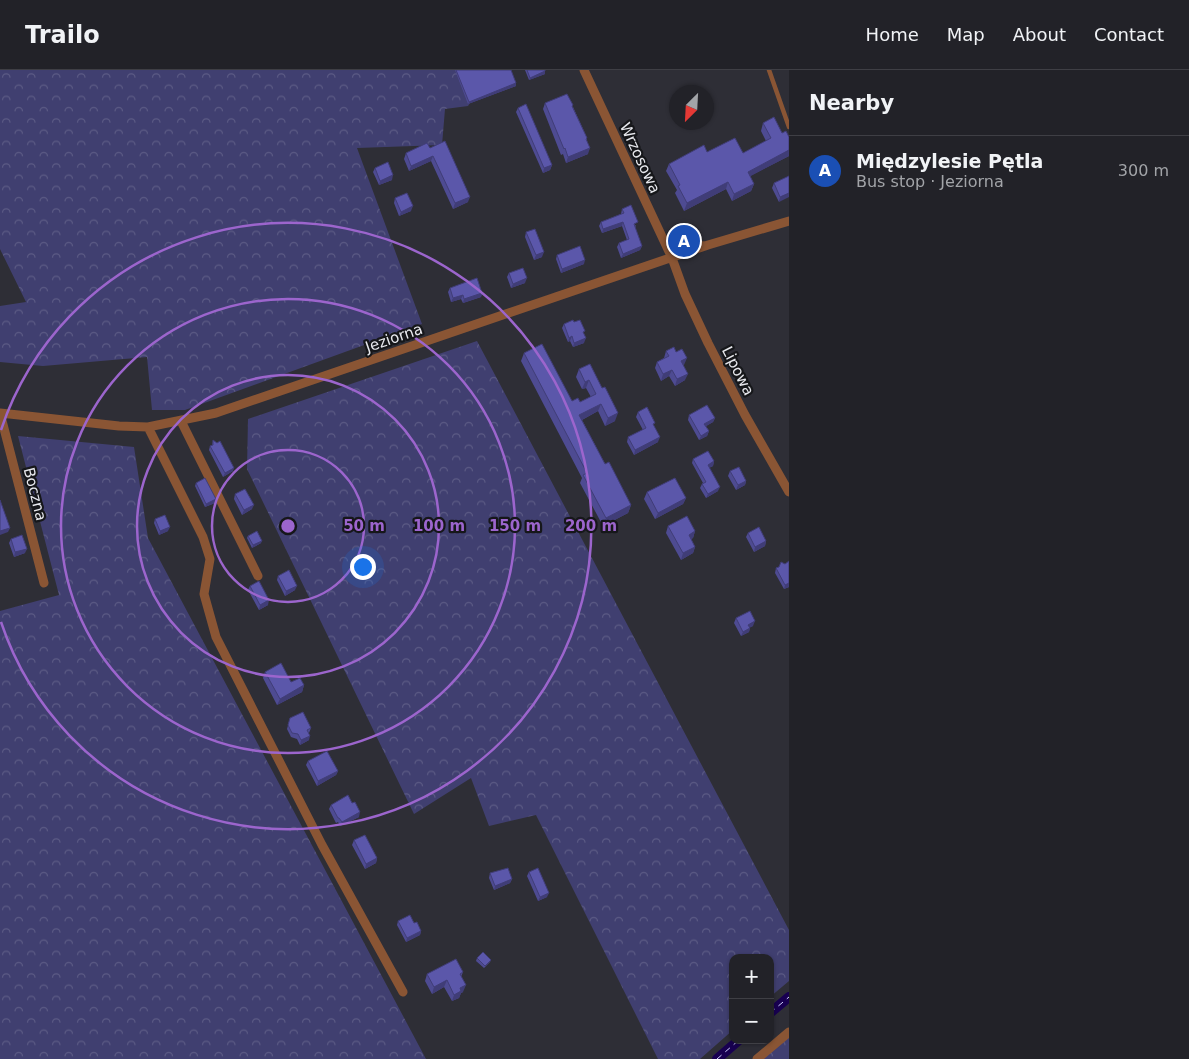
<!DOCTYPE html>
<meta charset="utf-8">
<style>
:root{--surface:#222228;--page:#2a2a30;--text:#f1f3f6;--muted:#a2a4a8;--line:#3f3f45;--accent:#ff9b5b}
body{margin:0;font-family:"DejaVu Sans",sans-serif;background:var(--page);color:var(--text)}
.controls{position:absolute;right:15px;bottom:15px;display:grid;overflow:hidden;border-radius:10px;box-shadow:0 1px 4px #0004}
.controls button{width:45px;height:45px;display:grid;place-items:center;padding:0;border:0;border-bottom:1px solid var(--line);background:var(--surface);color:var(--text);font:25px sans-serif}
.compass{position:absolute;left:669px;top:15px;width:45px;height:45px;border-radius:50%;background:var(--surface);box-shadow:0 1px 4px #0004;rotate:204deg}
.you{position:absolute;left:362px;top:496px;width:18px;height:18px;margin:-12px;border:4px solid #fff;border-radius:50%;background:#1a73e8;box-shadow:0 0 0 8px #1a73e833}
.badge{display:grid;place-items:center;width:32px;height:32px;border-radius:50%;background:var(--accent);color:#fff;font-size:16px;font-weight:700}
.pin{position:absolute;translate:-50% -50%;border:2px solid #fff;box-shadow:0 1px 5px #0006}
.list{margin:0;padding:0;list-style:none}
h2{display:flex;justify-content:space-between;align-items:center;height:65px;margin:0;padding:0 20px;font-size:21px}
h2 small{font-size:16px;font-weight:400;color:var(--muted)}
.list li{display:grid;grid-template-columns:32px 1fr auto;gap:15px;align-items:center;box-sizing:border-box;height:70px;padding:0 20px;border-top:1px solid var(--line)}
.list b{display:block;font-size:19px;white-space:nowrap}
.list p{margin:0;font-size:16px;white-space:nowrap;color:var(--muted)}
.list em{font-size:16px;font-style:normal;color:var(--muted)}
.map{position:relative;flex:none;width:789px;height:989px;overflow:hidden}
header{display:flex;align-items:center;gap:30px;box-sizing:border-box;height:70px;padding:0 25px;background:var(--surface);border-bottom:1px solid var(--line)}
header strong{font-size:24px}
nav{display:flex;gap:28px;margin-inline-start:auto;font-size:18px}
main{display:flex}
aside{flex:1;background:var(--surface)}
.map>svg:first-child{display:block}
.forest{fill:url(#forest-crowns)}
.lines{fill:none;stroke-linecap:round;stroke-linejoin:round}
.canal{stroke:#180051;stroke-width:10}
.ferry{stroke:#cfd1ff;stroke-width:1;stroke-dasharray:6 5;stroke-linecap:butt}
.service{stroke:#8a5534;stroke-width:4.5}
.minor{stroke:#8a5534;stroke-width:9}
.wall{fill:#4e4b92}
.shaded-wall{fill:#403d77}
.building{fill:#5b57aa;stroke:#403d77}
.ring{fill:none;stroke:#9c65cd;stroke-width:2.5}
.labels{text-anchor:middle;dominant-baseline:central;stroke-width:4.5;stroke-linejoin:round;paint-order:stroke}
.street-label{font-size:15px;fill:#e8e9ee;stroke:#16171a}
.centre{fill:#9c65cd;stroke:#16171a;stroke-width:2.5}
.ring-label{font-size:15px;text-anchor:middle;font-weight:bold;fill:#9c65cd;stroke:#16171a;stroke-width:4.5;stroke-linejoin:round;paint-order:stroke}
</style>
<header>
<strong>Trailo</strong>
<nav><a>Home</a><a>Map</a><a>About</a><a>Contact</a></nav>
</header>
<main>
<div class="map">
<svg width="789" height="989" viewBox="0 0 789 989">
<defs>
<pattern id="forest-crowns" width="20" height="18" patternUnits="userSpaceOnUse" patternTransform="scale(1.25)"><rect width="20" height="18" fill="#403f70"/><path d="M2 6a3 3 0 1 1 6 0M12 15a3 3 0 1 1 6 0" fill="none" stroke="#5c5b85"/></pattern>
</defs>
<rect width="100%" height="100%" fill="#2e2e36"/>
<path class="forest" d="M0 0H468L481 15 468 36 445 39 442 75 357 78 422 254 185 340H152L147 287 43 296 0 292V236L26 232 0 179Z
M477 271 789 860V911L770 927V888H733V960L700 989H658L536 745 489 756 471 708 414 744 247 399 248 349Z
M18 366 134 377 148 468 426 989H0V541L59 525Z
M789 962V989H759Z"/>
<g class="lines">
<path class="canal" d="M770 943 789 927
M717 989 739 970"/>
<path class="ferry" d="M770 943 789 927
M717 989 739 970"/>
<path class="service" d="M769 0 789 57
M663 167 705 174"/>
<path class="minor" d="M584 0 672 188 685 224 708 273 745 345 789 422
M0 343 119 356 148 357 216 343 708 175 789 151
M0 343 44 513
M181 351 258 506
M148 357 203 467 210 489 204 524 216 567 322 775 403 922
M757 989 789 962"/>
</g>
<path class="wall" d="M455 0H511L516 16 468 34Z
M525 0H545V4L529 10Z
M545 33 573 37 587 68V70L588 84 566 93 563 84 561 85 543 39Z
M518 38 552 95 550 100 543 103 516 42Z
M763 53 789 86 750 106 754 114 751 121 732 131 726 119 684 141 675 123 677 120 666 101 669 94 707 82 743 83 766 71 761 61Z
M430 78 468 132 453 139 431 91 409 101 404 89 406 83Z
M375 98 392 110 379 115 373 102Z
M789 106 779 132 772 118 774 113Z
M395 128 411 141 399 146 394 133Z
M622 139 636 156 635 157 642 176 640 180 621 188 617 177 619 173 627 170 622 156 602 163 599 156 601 152 621 144Z
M526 162 542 187 534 190 525 167Z
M557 185 584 194 561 203 556 189Z
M509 203 525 213 511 218 507 207Z
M450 218 482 223 481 227 463 233 461 229 451 232 448 222Z
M574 252 584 264V273L573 277 570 271 568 272 562 258 564 254Z
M666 281 684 295H683L685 310 675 316 669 306 661 311 655 298 657 292 664 288Z
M524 283 572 331 580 332 591 327 586 318 582 319 576 307 579 299 590 294 615 351 605 356 598 341 582 350 605 394 631 435 628 443 603 456 580 413 582 408 521 291Z
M638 342 654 356 658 372 634 385 627 372 628 367 643 360 636 347Z
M689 345 715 348 713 352 706 356 709 361 707 366 699 370 688 350Z
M213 370 233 401 223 407 209 380 210 376H212Z
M693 389 714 391 713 396 709 398 718 421 706 428 700 418 702 414 703 413 692 393Z
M730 401 746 411 745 415 736 420 728 406Z
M196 413 216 429 215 433 205 437 195 416Z
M647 422 686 428 683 434 655 449 644 429Z
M235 424 252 439 242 445 234 429Z
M155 449 168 461 159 465 154 453Z
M668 456 695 461 693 468 691 469 695 477 693 483 681 490 666 463Z
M748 463 766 471 765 476 754 482 746 467Z
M248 466 261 473 252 478 247 468Z
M11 469 25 483 14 487 9 473Z
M785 494 789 517 784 519 775 503 776 498Z
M278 506 295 520 285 526 277 510Z
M250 516 268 535 259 540 248 520Z
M736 548 753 556 750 557 749 562 741 566 734 553Z
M265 602 291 612 304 615 302 622 277 635 263 608Z
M290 648 311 658 309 663V670L300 675 297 669 291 667 287 659Z
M308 691 338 701 336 705 317 716 306 695Z
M331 735 359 747 340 756 338 752 336 753 329 739Z
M354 770 377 788 376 793 365 799 352 775Z
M529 802 547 827 538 831 527 806Z
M490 803 512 809 510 813 494 820 489 808Z
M398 851 414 853 421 861 420 865 406 872 397 855Z
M477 888 491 890 490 892 484 898 476 891Z
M463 902 461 907 463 922 461 923 459 928 452 931 444 917 432 924 425 911 427 904Z"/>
<path class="shaded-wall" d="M545 1V4L529 10 530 8Z
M516 13V16L468 34 469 32Z
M590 78 588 84 566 93 568 87Z
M789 80V86L745 109 748 102Z
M433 86 431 91 409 101 411 96Z
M552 95 550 100 543 103 544 98Z
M393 105 392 110 379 115 380 111Z
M728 112 726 119 684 141 687 133Z
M754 114 751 121 732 131 734 124Z
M789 123V127L779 132 780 127Z
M470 127 468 132 453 139 455 133Z
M413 136 411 141 399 146 401 142Z
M623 152 622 156 602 163 603 159Z
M642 176 640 180 621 188 623 184Z
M544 182 542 187 534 190 536 185Z
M585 190 584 194 561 203 562 199Z
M527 208 525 213 511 218 513 214Z
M482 223 481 227 463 233 464 229Z
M463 225 461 229 451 232 453 228Z
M572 266 570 271 568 272 569 268Z
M586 268 584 273 573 277 574 273Z
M687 288 684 295 679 298 681 291Z
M672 300 669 306 661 311 663 304Z
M688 304 685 310 675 316 677 309Z
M589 310 586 318 582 319 585 312Z
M601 334 598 341 576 353 579 345Z
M618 343 615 351 605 356 608 348Z
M715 348 713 352 703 358 704 354Z
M709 361 707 366 699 370 701 366Z
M660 367 658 372 634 385 635 380Z
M714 391 713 396 706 399 708 395Z
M234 398 233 401 223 407 225 403Z
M746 411 745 415 736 420 738 415Z
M720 417 718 421 706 428 708 424Z
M686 428 683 434 655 449 658 443Z
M216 429 215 433 205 437 206 434Z
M254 435 252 439 242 445 244 440Z
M631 435 628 443 603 456 606 448Z
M170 457 168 461 159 465 160 461Z
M10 458 8 462 0 465V461Z
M695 461 693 468 686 471 689 465Z
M262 471 261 473 252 478 253 475Z
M766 471 765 476 754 482 755 477Z
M695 477 693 483 681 490 683 483Z
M27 479 25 483 14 487 15 482Z
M789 513V517L784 519 785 515Z
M297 516 295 520 285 526 286 521Z
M269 530 268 535 259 540 260 535Z
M755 551 753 556 747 559 748 555Z
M750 558 749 562 741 566 743 562Z
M304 615 302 622 277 635 280 629Z
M310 666 309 670 300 675 301 670Z
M338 701 336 705 317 716 318 711Z
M360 742 359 747 340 756 342 752Z
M377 788 376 793 365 799 366 794Z
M512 809 510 813 494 820 495 816Z
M549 823 547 827 538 831 540 827Z
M421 861 420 865 406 872 407 868Z
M447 910 444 917 432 924 434 917Z
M466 915 463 922 461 923 459 928 452 931 454 925 460 918Z"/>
<path class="building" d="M456 0H511L516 13 469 32Z
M527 0H545V1L530 8Z
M567 24 573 35 572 36 587 68 586 69 590 78 568 87 565 78 564 79 545 33Z
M526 34 552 95 544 98 518 38Z
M774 47 782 63 786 61 789 67V80L748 102 754 114 734 124 728 112 687 133 678 116 680 115 669 94 704 75 707 82 735 68 743 83 771 68 763 53Z
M445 71 470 127 455 133 433 86 411 96 406 83 427 73 430 78Z
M388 92 393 105 380 111 375 98Z
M789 106V123L780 127 774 113Z
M407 123 413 136 401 142 395 128Z
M631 135 638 152 634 154 642 176 623 184 619 173 629 169 623 152 603 159 601 152 624 143 622 139Z
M535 159 544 182 536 185 526 162Z
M580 176 585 190 562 199 557 185Z
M523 198 527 208 513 214 509 203Z
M477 208 482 223 464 229 463 225 453 228 450 218Z
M573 250 574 252 580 250 585 261 583 262 586 268 574 273 572 266 569 268 564 254Z
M542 274 572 331 578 328 580 332 596 324 589 310 585 312 579 299 590 294 602 318 605 317 618 343 608 348 601 334 579 345 605 394 609 392 631 435 606 448 583 405 587 403 524 283Z
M674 277 676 282 682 279 687 288 681 291 688 304 677 309 672 300 663 304 657 292 669 286 666 281Z
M707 335 715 348 704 354 709 361 701 366 689 345Z
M647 337 655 353 653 354 660 367 635 380 628 367 646 358 638 342Z
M213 370 217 373 220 371 234 398 225 403 210 376 213 375Z
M708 381 714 391 708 395 720 417 708 424 702 414 706 412 693 389Z
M739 397 746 411 738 415 730 401Z
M205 408 216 429 206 434 196 413Z
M675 408 686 428 658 443 647 422Z
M245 419 254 435 244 440 235 424Z
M0 430 10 458 0 461Z
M165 445 170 457 160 461 155 449Z
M687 446 695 461 689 465 695 477 683 483 668 456Z
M759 457 766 471 755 477 748 463Z
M257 461 262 471 253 475 248 466Z
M22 465 27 479 15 482 11 469Z
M789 491V513L785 515 776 498 779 497 781 492 785 494Z
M289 500 297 516 286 521 278 506Z
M259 511 269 530 260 535 250 516Z
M750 541 755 551 748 555 750 558 743 562 736 548Z
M281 593 291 612 300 608 304 615 280 629 265 602Z
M303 642 311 658 307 660 310 666 301 670 298 664 292 663 288 655 290 648Z
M327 681 338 701 318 711 308 691Z
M348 725 352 733 355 732 360 742 342 752 339 748H338L331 735Z
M365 765 377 788 366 794 354 770Z
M508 798 512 809 495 816 490 803Z
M538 798 549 823 540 827 529 802Z
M410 845 414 853 417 852 421 861 407 868 398 851Z
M483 882 491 890 485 896 477 888Z
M456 889 463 902 460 904 466 915 460 918 461 921 454 925 447 910 434 917 427 904Z"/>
<g class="ring">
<circle cx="288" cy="456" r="76"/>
<circle cx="288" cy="456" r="151"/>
<circle cx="288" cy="456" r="227"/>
<path d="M1 360A303 303 0 1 1 1 552"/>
</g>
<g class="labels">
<g class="street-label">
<text transform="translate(640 88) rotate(65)">Wrzosowa</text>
<text transform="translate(394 268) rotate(-19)">Jeziorna</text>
<text transform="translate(738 301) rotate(63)">Lipowa</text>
<text transform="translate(35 424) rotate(76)">Boczna</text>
</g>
</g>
<circle cx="288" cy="456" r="8" class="centre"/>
<g class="ring-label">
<text x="364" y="461">50 m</text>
<text x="439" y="461">100 m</text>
<text x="515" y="461">150 m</text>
<text x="591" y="461">200 m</text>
</g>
</svg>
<div class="controls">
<button>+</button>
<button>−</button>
</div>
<svg class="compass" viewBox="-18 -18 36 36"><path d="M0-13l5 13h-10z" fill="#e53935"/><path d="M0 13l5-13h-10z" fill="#a2a4a8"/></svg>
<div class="you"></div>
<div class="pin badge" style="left:684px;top:171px;background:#1a4fb4">A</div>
</div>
<aside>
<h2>Nearby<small></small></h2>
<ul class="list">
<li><span class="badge" style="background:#1a4fb4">A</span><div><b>Międzylesie Pętla</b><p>Bus stop · Jeziorna</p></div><em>300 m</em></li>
</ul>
</aside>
</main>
